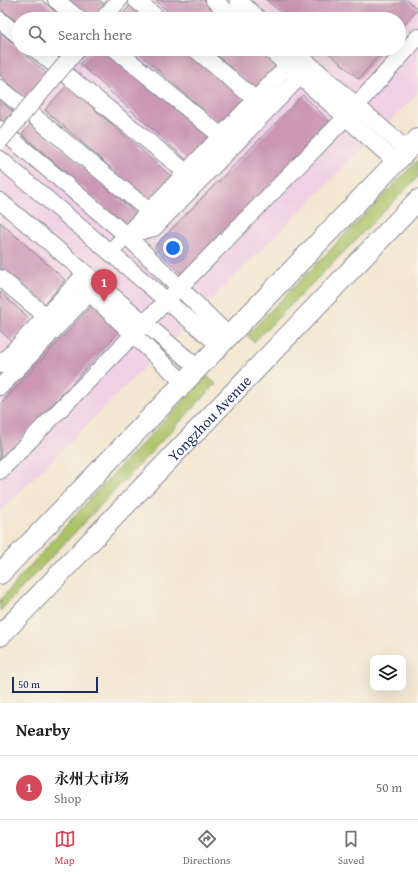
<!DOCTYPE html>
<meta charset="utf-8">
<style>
:root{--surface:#fff;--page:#f2f2f2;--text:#202124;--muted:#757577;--line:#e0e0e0;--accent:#d1495b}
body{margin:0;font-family:"Gentium Book Plus","Noto Serif SC",serif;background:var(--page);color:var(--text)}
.controls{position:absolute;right:12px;bottom:12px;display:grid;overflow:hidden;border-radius:8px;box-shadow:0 4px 16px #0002}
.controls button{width:36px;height:36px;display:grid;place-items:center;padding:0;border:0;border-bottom:1px solid var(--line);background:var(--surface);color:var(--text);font:20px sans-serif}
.scale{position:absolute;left:12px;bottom:10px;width:86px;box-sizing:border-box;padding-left:4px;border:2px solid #1b2f5e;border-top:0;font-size:11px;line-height:14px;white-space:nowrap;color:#1b2f5e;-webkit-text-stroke:3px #f7f3e8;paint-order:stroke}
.you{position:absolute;left:173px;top:248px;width:14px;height:14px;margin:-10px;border:3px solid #fff;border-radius:50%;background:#1a73e8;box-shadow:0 0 0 6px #1a73e833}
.badge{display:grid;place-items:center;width:26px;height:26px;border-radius:50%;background:var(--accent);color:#fff;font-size:13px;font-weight:700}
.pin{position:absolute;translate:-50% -33px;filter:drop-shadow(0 1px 2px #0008)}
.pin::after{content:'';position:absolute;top:21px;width:14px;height:12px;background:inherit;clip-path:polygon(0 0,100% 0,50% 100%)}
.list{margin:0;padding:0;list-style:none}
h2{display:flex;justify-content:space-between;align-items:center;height:52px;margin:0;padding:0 16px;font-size:17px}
h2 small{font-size:13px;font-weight:400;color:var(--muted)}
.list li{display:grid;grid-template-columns:26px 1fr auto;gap:12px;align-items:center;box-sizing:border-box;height:64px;padding:0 16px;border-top:1px solid var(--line)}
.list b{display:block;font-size:15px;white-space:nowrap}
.list p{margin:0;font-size:13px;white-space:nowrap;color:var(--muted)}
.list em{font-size:13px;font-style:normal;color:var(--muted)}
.icon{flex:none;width:22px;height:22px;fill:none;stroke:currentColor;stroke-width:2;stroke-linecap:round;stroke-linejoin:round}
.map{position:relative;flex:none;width:418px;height:703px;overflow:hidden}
.search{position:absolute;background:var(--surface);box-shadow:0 4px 16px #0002;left:12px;right:12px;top:12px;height:44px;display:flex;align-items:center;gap:10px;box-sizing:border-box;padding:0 14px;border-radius:22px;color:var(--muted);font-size:15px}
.sheet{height:116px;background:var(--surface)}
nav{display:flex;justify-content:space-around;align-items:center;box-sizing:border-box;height:56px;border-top:1px solid var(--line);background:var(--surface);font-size:11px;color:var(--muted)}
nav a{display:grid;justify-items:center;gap:2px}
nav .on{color:var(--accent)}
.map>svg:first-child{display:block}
.built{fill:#f0d0e4;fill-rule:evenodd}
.green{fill:#abc267;stroke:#637862}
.building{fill:#cb97b4}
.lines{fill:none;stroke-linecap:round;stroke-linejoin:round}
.minor-casing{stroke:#888b98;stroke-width:18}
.major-casing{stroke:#888b98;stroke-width:22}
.minor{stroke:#fff;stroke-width:16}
.major{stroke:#fff;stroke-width:20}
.minor-bridge-casing{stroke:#888b98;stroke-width:18;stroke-linecap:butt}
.minor-bridge{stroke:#fff;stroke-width:16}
.labels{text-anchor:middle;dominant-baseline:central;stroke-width:3;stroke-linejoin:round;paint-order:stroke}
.street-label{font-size:15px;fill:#1b2f5e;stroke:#f7f3e8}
</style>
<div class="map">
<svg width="418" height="703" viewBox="0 0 418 703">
<rect width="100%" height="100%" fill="#f7f3e8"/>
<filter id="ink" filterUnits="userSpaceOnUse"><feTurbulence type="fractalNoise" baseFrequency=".025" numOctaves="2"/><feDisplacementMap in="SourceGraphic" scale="8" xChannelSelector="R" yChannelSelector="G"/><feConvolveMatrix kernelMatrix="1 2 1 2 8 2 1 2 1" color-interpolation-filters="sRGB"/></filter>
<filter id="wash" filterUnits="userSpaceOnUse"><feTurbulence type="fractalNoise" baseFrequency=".012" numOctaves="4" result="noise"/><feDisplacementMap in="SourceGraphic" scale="16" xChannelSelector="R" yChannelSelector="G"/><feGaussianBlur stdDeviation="0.9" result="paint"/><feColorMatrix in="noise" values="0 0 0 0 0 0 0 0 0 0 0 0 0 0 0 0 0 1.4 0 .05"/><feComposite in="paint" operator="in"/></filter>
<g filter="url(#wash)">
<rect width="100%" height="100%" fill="#f4e7d1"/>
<path class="built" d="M0 0H418V93L0 512ZM19 19H399V49H19Z"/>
<path class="green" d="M418 160V177L254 342 247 335Z
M207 376 216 384 0 611V600L95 493Z"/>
<g id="blocks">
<path class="building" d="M0 0H42L63 19H19V24L0 8Z
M70 0H99L107 7 97 19H91Z
M155 0H204L225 19H177Z
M266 0H407L418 9 399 31V19H289Z
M133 2 152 19H119Z
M0 32 48 75 27 99 0 75Z
M47 49H71L60 61Z
M94 49H111L213 140 191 164 80 64Z
M134 49H186L247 103 225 129Z
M210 49H259L279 67 258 91Z
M324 49H384L359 79Z
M67 85 172 177 150 202 45 110Z
M303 95 331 123 183 275 154 247Z
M0 100 13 112 4 122 0 119Z
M33 122 140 217 129 229 22 134Z
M0 222 65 280 43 306 0 268Z
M0 292 31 320 12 341 0 331Z
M94 303 122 329 0 461V405Z"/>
</g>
</g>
<g filter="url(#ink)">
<use href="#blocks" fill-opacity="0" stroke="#888b98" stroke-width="1"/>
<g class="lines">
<defs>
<path id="minor" d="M56 0 79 19
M136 0 159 19
M214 0 235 19
M238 0 259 19
M103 19 119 0
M0 20 19 36
M35 49 186 172
M115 49 221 136
M195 49 255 99
M269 49 396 162
M304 59 407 150
M0 88 149 211
M0 129 126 235 229 336
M0 159 220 346
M0 201 198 368
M126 235 154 228 311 65
M110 252 299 54
M0 278 46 316
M78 282 184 383
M0 365 85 274
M0 387 97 285
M0 471 346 117 418 37"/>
<g id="major">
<path d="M0 574 418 139"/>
<path id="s1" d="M0 636 418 200"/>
</g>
</defs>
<use href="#minor" class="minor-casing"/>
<use href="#major" class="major-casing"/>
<use href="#minor" class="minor"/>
<use href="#major" class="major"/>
<defs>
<path id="minor-bridge" d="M0 141 78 49"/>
</defs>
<use href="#minor-bridge" class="minor-bridge-casing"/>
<use href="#minor-bridge" class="minor-bridge"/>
</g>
</g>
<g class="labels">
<g class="street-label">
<text stroke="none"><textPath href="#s1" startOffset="302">Yongzhou Avenue</textPath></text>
</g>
</g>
</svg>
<div class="controls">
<button><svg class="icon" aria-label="layers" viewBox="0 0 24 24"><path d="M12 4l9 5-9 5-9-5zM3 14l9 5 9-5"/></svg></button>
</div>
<div class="scale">50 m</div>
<div class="you"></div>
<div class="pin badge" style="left:104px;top:302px">1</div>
<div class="search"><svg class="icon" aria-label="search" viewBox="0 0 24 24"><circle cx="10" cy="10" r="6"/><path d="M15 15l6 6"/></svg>Search here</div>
</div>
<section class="sheet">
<h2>Nearby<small></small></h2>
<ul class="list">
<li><span class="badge">1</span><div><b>永州大市场</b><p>Shop</p></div><em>50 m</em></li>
</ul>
</section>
<nav>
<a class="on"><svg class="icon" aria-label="map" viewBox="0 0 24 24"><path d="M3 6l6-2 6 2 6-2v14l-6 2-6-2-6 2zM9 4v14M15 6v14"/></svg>Map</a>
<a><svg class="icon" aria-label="directions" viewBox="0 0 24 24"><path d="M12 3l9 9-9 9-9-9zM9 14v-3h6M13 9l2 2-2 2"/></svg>Directions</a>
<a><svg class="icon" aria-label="saved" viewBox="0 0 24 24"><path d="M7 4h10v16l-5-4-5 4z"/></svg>Saved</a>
</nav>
